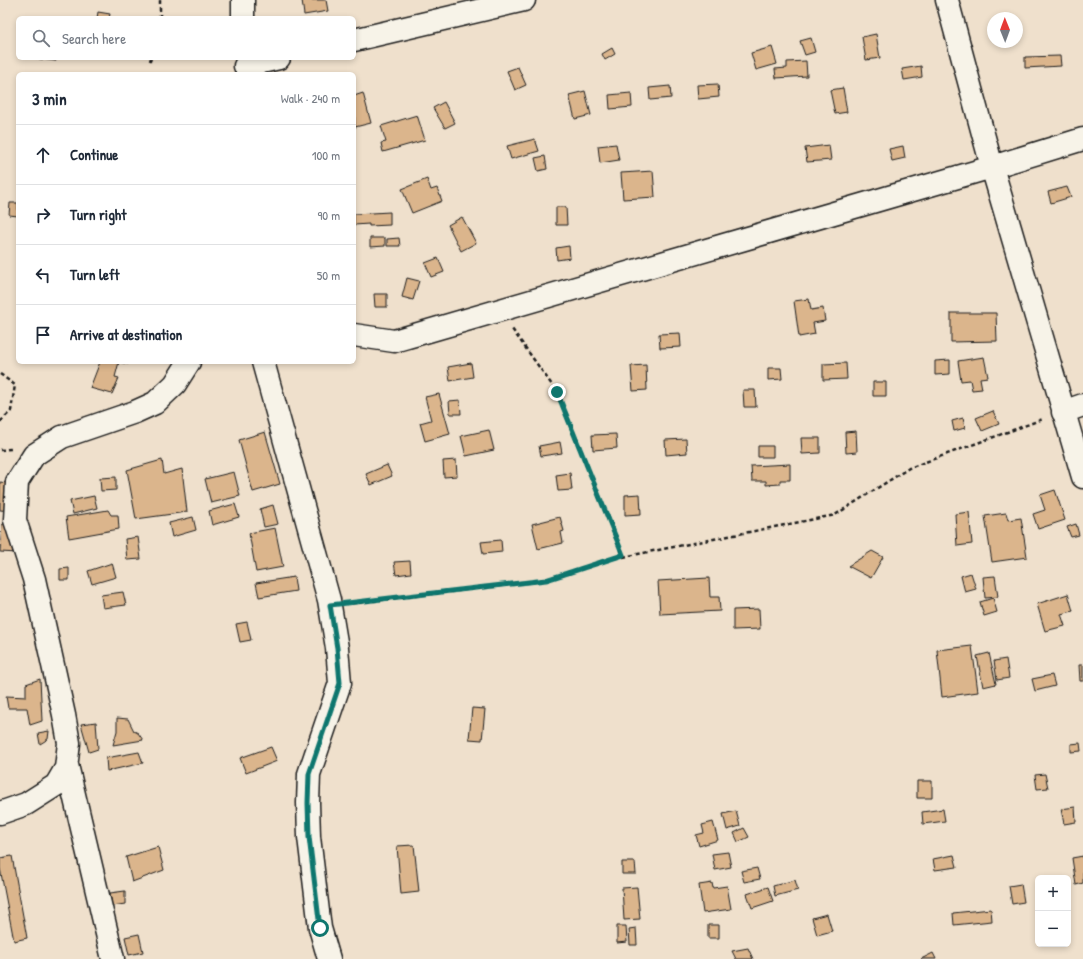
<!DOCTYPE html>
<meta charset="utf-8">
<style>
:root{--surface:#fff;--page:#f6f6f7;--text:#1f2937;--muted:#747a83;--line:#e0e1e3}
body{margin:0;font-family:"Patrick Hand",sans-serif;background:var(--page);color:var(--text)}
.controls{position:absolute;right:12px;bottom:12px;display:grid;overflow:hidden;border-radius:6px;box-shadow:0 2px 6px #0003}
.controls button{width:36px;height:36px;display:grid;place-items:center;padding:0;border:0;border-bottom:1px solid var(--line);background:var(--surface);color:var(--text);font:20px sans-serif}
.compass{position:absolute;left:987px;top:12px;width:36px;height:36px;border-radius:50%;background:var(--surface);box-shadow:0 2px 6px #0003;rotate:359deg}
.stop{position:absolute;width:12px;height:12px;margin:-9px;border:3px solid #0f766e;border-radius:50%;background:#fff}
.stop.end{background:#0f766e;border-color:#fff;box-shadow:0 1px 4px #0008}
.list{margin:0;padding:0;list-style:none}
h2{display:flex;justify-content:space-between;align-items:center;height:52px;margin:0;padding:0 16px;font-size:17px}
h2 small{font-size:13px;font-weight:400;color:var(--muted)}
.list li{display:grid;grid-template-columns:26px 1fr auto;gap:12px;align-items:center;box-sizing:border-box;height:60px;padding:0 16px;border-top:1px solid var(--line)}
.list b{display:block;font-size:15px;white-space:nowrap}
.list em{font-size:13px;font-style:normal;color:var(--muted)}
.icon{flex:none;width:22px;height:22px;fill:none;stroke:currentColor;stroke-width:2;stroke-linecap:round;stroke-linejoin:round}
.map{position:relative;flex:none;width:1083px;height:959px;overflow:hidden}
.search{position:absolute;background:var(--surface);box-shadow:0 2px 6px #0003;left:16px;top:16px;width:340px;height:44px;display:flex;align-items:center;gap:10px;box-sizing:border-box;padding:0 14px;border-radius:6px;color:var(--muted);font-size:15px}
.panel{position:absolute;background:var(--surface);box-shadow:0 2px 6px #0003;left:16px;top:72px;width:340px;height:292px;border-radius:6px}
.map>svg:first-child{display:block}
.building{fill:#dbb58c;stroke:#1c1c1c}
.lines{fill:none;stroke-linecap:round;stroke-linejoin:round}
.minor-casing{stroke:#1c1c1c;stroke-width:25}
.path{stroke:#1c1c1c;stroke-width:2.5;stroke-dasharray:4 3;stroke-linecap:butt}
.minor{stroke:#f7f3e8;stroke-width:22}
.route{stroke:#0f766e;stroke-width:5}
</style>
<div class="map">
<svg width="1083" height="959" viewBox="0 0 1083 959">
<rect width="100%" height="100%" fill="#efe0cc"/>
<filter id="ink" filterUnits="userSpaceOnUse"><feTurbulence type="fractalNoise" baseFrequency=".025" numOctaves="2"/><feDisplacementMap in="SourceGraphic" scale="8" xChannelSelector="R" yChannelSelector="G"/><feConvolveMatrix kernelMatrix="1 2 1 2 8 2 1 2 1" color-interpolation-filters="sRGB"/></filter>
<g filter="url(#ink)">
<path class="building" d="M302 0H326L328 11 304 15Z
M98 12 110 14 109 18H97Z
M876 34 880 58 866 60 862 37Z
M811 38 815 52 805 55 800 41Z
M772 47 777 64 756 70 751 53Z
M612 48 615 54 605 60 602 54Z
M1060 56 1061 66 1025 68V57Z
M32 58H56V61Z
M806 61 807 76 776 78 775 69 787 68V62Z
M921 66 922 77 904 80 902 69Z
M518 67 526 85 515 90 507 71Z
M718 84 719 97 698 99 697 85Z
M670 86 671 98 650 100 649 88Z
M843 88 847 112 835 114 830 90Z
M585 91 591 115 575 119 569 95Z
M363 93 371 123 355 127 354 96Z
M631 93 632 107 610 109 609 95Z
M444 102 455 123 445 128 433 108Z
M417 115 425 140 383 152 381 143 386 142 381 126Z
M535 139 539 151 511 159 507 146Z
M616 144 619 160 600 163 598 146Z
M829 145 831 160 807 162 805 148Z
M903 146 905 158 892 161 889 149Z
M545 156 547 169 538 171 535 158Z
M653 171 655 197 623 199 621 173Z
M427 179 431 190 437 188 442 201 412 213 402 189Z
M1067 187 1071 197 1051 203 1048 192Z
M10 203H18V216L9 215Z
M556 207H566L567 225H556Z
M390 212V225L369 226V224L354 225V214Z
M462 217 476 243 461 251 448 225Z
M370 238H385V246L370 247Z
M399 238 400 246H387V239Z
M569 246 570 258 557 260 556 248Z
M438 258 444 272 431 277 425 263Z
M407 278 419 281 413 300 402 297Z
M374 294H387V307H375Z
M809 299 811 310 823 308 825 321 813 323 815 334 799 337 794 301Z
M951 313H996L997 341 951 342Z
M680 333 681 347 660 348 659 334Z
M984 357 988 377 980 378 982 389 972 390 970 380 961 381 958 361Z
M950 360V374L935 375V361Z
M100 362H128V364L119 362 115 377 119 378 112 394 90 388Z
M471 363 473 377 450 381 448 367Z
M846 363 847 379 823 380V364Z
M646 365 647 390 633 391 631 366Z
M768 368H781L782 379 768 380Z
M873 382H886V396H873Z
M743 390H755L756 407H744Z
M439 394 450 434 425 441 420 423 431 420 425 397Z
M460 400 461 414H450L449 401Z
M993 411 999 424 982 431 976 418Z
M963 418 965 428 954 431 952 421Z
M489 430 494 450 466 456 461 436Z
M856 431 857 452 846 453 845 432Z
M265 432 280 484 253 492 239 440Z
M616 434 617 448 593 450 592 435Z
M801 438H820V453L802 454Z
M686 439 687 453 666 455 665 440Z
M560 442 562 453 541 456 539 446Z
M758 446H773V457H758Z
M162 460 164 474 182 469 187 512 136 519 127 470Z
M456 460 457 476 444 477 443 461Z
M790 464V480H780V484L766 485V481H752L751 466Z
M387 465 392 476 371 485 366 474Z
M234 472 240 496 211 503 205 479Z
M570 473 572 490 558 491 556 475Z
M116 477V490L101 491 100 478Z
M0 482 14 484 12 511 0 510Z
M1055 490 1065 520 1038 529 1033 514 1045 510 1040 495Z
M640 494 641 514 625 515V495Z
M94 496 97 508 73 514 70 501Z
M235 504 239 517 212 525 209 511Z
M273 505 278 524 264 527 260 509Z
M108 510 111 515H118L119 529 69 538 66 517Z
M969 512 972 544 957 546 955 514Z
M1006 513 1008 520 1021 518 1027 557 992 562 985 516Z
M193 517 196 530 172 537 169 523Z
M560 517 564 531 561 532 563 543 538 549 532 524Z
M2 524 19 525 18 553 0 552Z
M1076 524 1079 535 1071 537 1067 527Z
M275 528 283 567 256 572 249 533Z
M138 537 141 559 127 560 125 539Z
M501 540 502 552 483 554 481 542Z
M872 551 883 557 871 578 848 566Z
M410 561 411 573 396 575 394 562Z
M112 563 116 577 92 584 88 571Z
M69 568V580H60V569Z
M971 573 976 589 965 592 961 576Z
M995 576 998 597 985 598 983 577Z
M294 577 296 591 259 597 256 583Z
M709 578 710 597H719L720 611 660 614 658 581Z
M123 592 126 605 103 608 101 595Z
M1068 594 1073 611 1061 614 1065 626 1045 631 1037 604Z
M993 598 997 612 984 616 980 602Z
M759 609 760 629 733 630V610Z
M247 622 251 640 240 642 236 624Z
M972 646 978 692 942 697 937 650Z
M989 653 996 684 983 687 977 656Z
M1006 659 1009 678 997 680 994 661Z
M1079 665H1083V681H1080Z
M1052 675 1055 686 1035 691 1032 679Z
M40 679 42 721 30 725 27 708H8L6 696 26 697V684Z
M472 708 485 709 482 740 469 739Z
M117 718 128 719 134 731 138 733 143 740 113 745 117 731Z
M96 722 98 749 89 752 81 724Z
M49 731 48 739 40 744 38 733Z
M1080 743 1081 751 1071 752V744Z
M271 747 277 761 246 773 240 758Z
M139 752 143 763 107 771 106 758Z
M1045 774 1048 788 1037 789 1035 775Z
M917 781H932V798H917Z
M1075 807 1076 822 1064 824 1061 809Z
M943 809 945 821 923 824 922 812Z
M736 811 740 826 727 830 723 814Z
M713 822 718 840 699 846 696 835 704 833 702 825Z
M744 828 749 837 738 842 734 833Z
M414 845 419 892 401 894 397 846Z
M158 847 164 870 132 882 126 857Z
M728 852 731 867 715 870 712 854Z
M954 855 957 867 935 870 933 859Z
M12 856 27 938 14 941 0 868V858Z
M1083 856V883L1076 885 1072 858Z
M622 862H635L636 874H622Z
M757 868 760 879 744 882 741 871Z
M795 880 798 890 775 896 773 886Z
M712 883 713 888 727 886 731 909 703 913 699 885Z
M1021 884 1024 902 1012 904 1009 886Z
M637 887 640 919 624 920 622 888Z
M768 887 773 901 752 908 747 894Z
M125 891V904L112 906 110 893Z
M991 909 992 921 954 925 953 913Z
M827 914 832 931 817 935 812 918Z
M708 925H719V938H708Z
M617 926H626L627 942 617 943Z
M636 928 637 945H630L629 929Z
M139 934 143 952 129 955 125 937Z
M748 948 753 959H736L732 951Z
M933 953 936 959H921Z"/>
<g class="lines">
<defs>
<path id="minor" d="M243 0V18
M947 0 992 167 1083 477
M354 40 524 0
M245 66 279 58
M354 335 394 341 992 167 1083 139
M263 362 329 600 337 648 340 683 309 774 308 803 309 837 320 928 329 959
M1063 412 1083 405
M67 765 113 959
M0 813 26 804 56 785 66 768 69 743 64 715 34 579 15 520 17 482 34 455 62 437 135 412 155 403 175 384 189 362"/>
</defs>
<use href="#minor" class="minor-casing"/>
<path class="path" d="M160 18V0
M150 61 151 58
M0 374 15 385 11 411 0 422
M0 450 11 449
M623 557 835 515 909 468 1043 419
M352 603 546 580 623 555 557 392 512 329"/>
<use href="#minor" class="minor"/>
</g>
</g>
<g class="lines" filter="url(#ink)">
<path class="route" d="M320 928 309 837 308 803 309 774 340 683 337 648 330 605 546 580 623 555 557 392"/>
</g>
</svg>
<div class="controls">
<button>+</button>
<button>−</button>
</div>
<svg class="compass" viewBox="-18 -18 36 36"><path d="M0-13l5 13h-10z" fill="#e53935"/><path d="M0 13l5-13h-10z" fill="#747a83"/></svg>
<div class="stop" style="left:320px;top:928px"></div>
<div class="stop end" style="left:557px;top:392px"></div>
<div class="search"><svg class="icon" aria-label="search" viewBox="0 0 24 24"><circle cx="10" cy="10" r="6"/><path d="M15 15l6 6"/></svg>Search here</div>
<section class="panel">
<h2>3 min<small>Walk · 240 m</small></h2>
<ul class="list">
<li><svg class="icon" aria-label="ahead" viewBox="0 0 24 24"><path d="M12 20V5M6 11l6-6 6 6"/></svg><div><b>Continue</b></div><em>100 m</em></li>
<li><svg class="icon" aria-label="right" viewBox="0 0 24 24"><path d="M7 20v-9h11M14 6l5 5-5 5"/></svg><div><b>Turn right</b></div><em>90 m</em></li>
<li><svg class="icon" aria-label="left" viewBox="0 0 24 24"><path d="M17 20v-9H6M10 6l-5 5 5 5"/></svg><div><b>Turn left</b></div><em>50 m</em></li>
<li><svg class="icon" aria-label="arrive" viewBox="0 0 24 24"><path d="M6 21V4h12l-3 4 3 4H6"/></svg><div><b>Arrive at destination</b></div></li>
</ul>
</section>
</div>
